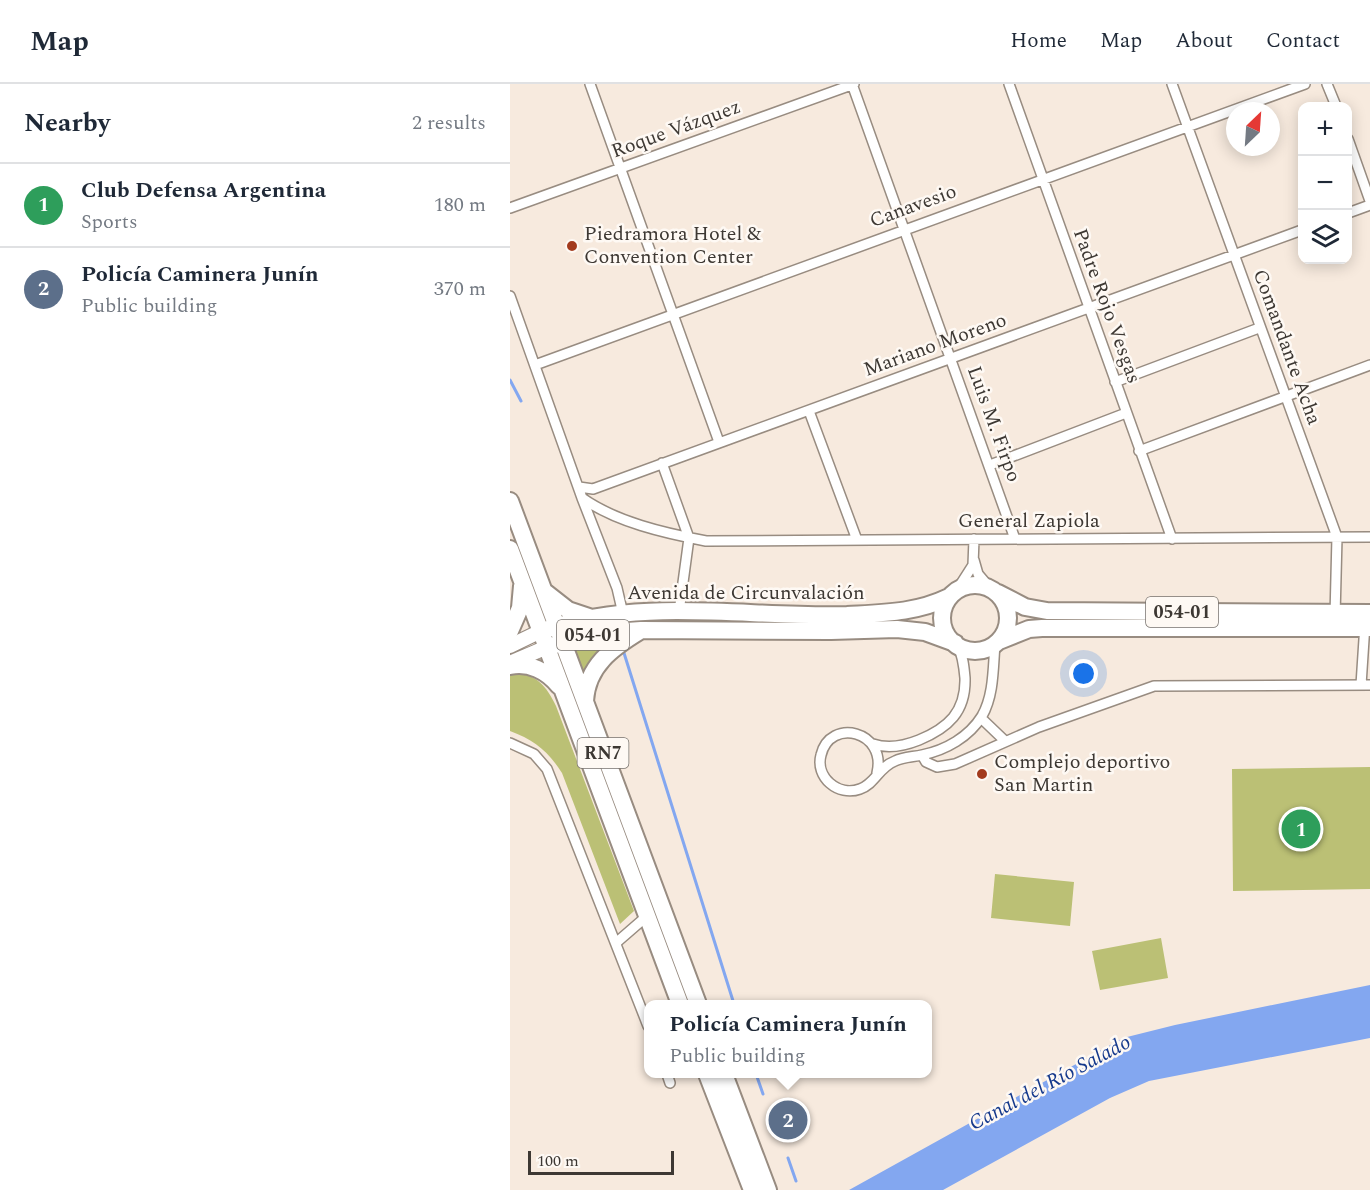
<!DOCTYPE html>
<meta charset="utf-8">
<style>
:root{--surface:#fff;--page:#f6f6f7;--text:#1f2937;--muted:#747a83;--line:#e0e1e3;--accent:#0f766e}
body{margin:0;font-family:Spectral,serif;background:var(--page);color:var(--text)}
.controls{position:absolute;right:18px;top:18px;display:grid;overflow:hidden;border-radius:12px;box-shadow:0 3px 15px #0003}
.controls button{width:54px;height:54px;display:grid;place-items:center;padding:0;border:0;border-bottom:2px solid var(--line);background:var(--surface);color:var(--text);font:30px sans-serif}
.compass{position:absolute;left:716px;top:18px;width:54px;height:54px;border-radius:50%;background:var(--surface);box-shadow:0 3px 15px #0003;rotate:25deg}
.scale{position:absolute;left:18px;bottom:15px;width:146px;box-sizing:border-box;padding-left:6px;border:3px solid #3d3833;border-top:0;font-size:16px;line-height:21px;white-space:nowrap;color:#3d3833;-webkit-text-stroke:4px #fef9f4;paint-order:stroke}
.you{position:absolute;left:574px;top:590px;width:21px;height:21px;margin:-15px;border:4px solid #fff;border-radius:50%;background:#1a73e8;box-shadow:0 0 0 9px #1a73e833}
.badge{display:grid;place-items:center;width:39px;height:39px;border-radius:50%;background:var(--accent);color:#fff;font-size:20px;font-weight:700}
.pin{position:absolute;translate:-50% -50%;border:3px solid #fff;box-shadow:0 2px 6px #0006}
.popup{position:absolute;left:134px;top:916px;width:288px;height:78px;box-sizing:border-box;display:grid;place-content:center;border-radius:12px;background:var(--surface);filter:drop-shadow(0 2px 4px #0005);font-size:20px;white-space:nowrap;color:var(--muted)}
.popup b{font-size:22px;color:var(--text)}
.popup::after{content:'';position:absolute;left:50%;top:100%;margin-left:-12px;border:12px solid transparent;border-top-color:var(--surface)}
.list{margin:0;padding:0;list-style:none}
h2{display:flex;justify-content:space-between;align-items:center;height:78px;margin:0;padding:0 24px;font-size:26px}
h2 small{font-size:20px;font-weight:400;color:var(--muted)}
.list li{display:grid;grid-template-columns:39px 1fr auto;gap:18px;align-items:center;box-sizing:border-box;height:84px;padding:0 24px;border-top:2px solid var(--line)}
.list b{display:block;font-size:22px;white-space:nowrap}
.list p{margin:0;font-size:20px;white-space:nowrap;color:var(--muted)}
.list em{font-size:20px;font-style:normal;color:var(--muted)}
.icon{flex:none;width:33px;height:33px;fill:none;stroke:currentColor;stroke-width:2;stroke-linecap:round;stroke-linejoin:round}
.map{position:relative;flex:none;width:860px;height:1106px;overflow:hidden}
header{display:flex;align-items:center;gap:36px;box-sizing:border-box;height:84px;padding:0 30px;background:var(--surface);border-bottom:2px solid var(--line)}
header strong{font-size:28px}
nav{display:flex;gap:33px;margin-inline-start:auto;font-size:21px}
main{display:flex}
aside{flex:1;background:var(--surface)}
.map>svg:first-child{display:block}
.green{fill:#bbc075}
.water{fill:#83a7f0}
.lines{fill:none;stroke-linecap:round;stroke-linejoin:round}
.stream{stroke:#83a7f0;stroke-width:3}
.street-casing{stroke:#988c81;stroke-width:12}
.secondary-casing{stroke:#988c81;stroke-width:16}
.highway-casing{stroke:#988c81;stroke-width:20}
.street{stroke:#fff;stroke-width:9}
.secondary{stroke:#fff;stroke-width:14}
.highway{stroke:#fff;stroke-width:16}
.poi-dot{fill:#a33b1e;stroke:#fef9f4;stroke-width:2}
.labels{text-anchor:middle;dominant-baseline:central;stroke-width:5;stroke-linejoin:round;paint-order:stroke}
.shield{fill:#fef9f4;stroke:#77726d;stroke-width:1.5}
.shield-label{font-size:18px;font-weight:bold;fill:#3d3833}
.street-label{font-size:20px;fill:#3d3833;stroke:#fef9f4}
.poi-label{font-size:20px;fill:#3d3833;stroke:#fef9f4;text-anchor:start}
.water-label{font-size:21px;font-style:italic;fill:#15398c;stroke:#fef9f4}
</style>
<header>
<strong>Map</strong>
<nav><a>Home</a><a>Map</a><a>About</a><a>Contact</a></nav>
</header>
<main>
<aside>
<h2>Nearby<small>2 results</small></h2>
<ul class="list">
<li><span class="badge" style="background:#2e9e5b">1</span><div><b>Club Defensa Argentina</b><p>Sports</p></div><em>180 m</em></li>
<li><span class="badge" style="background:#5c6f8a">2</span><div><b>Policía Caminera Junín</b><p>Public building</p></div><em>370 m</em></li>
</ul>
</aside>
<div class="map">
<svg width="860" height="1106" viewBox="0 0 860 1106">
<rect width="100%" height="100%" fill="#f7eade"/>
<path class="green" d="M105 556 71 595 60 567Z
M0 590C25 588 36 601 46 622L124 827 110 840 52 689C38 667 24 656 0 647Z
M860 683V805L723 807 722 685Z
M485 790 564 798 560 842 481 834Z
M651 854 658 894 590 906 582 867Z"/>
<path class="water" d="M860 901V954L639 997 600 1014 433 1106H339L613 954 665 941Z"/>
<g class="lines">
<path class="stream" d="M0 296 11 317
M114 569 224 920
M246 990 253 1010
M278 1074 286 1097"/>
<defs>
<path id="street" d="M80 0 209 358
M342 0 505 455
M499 0 662 455
M662 0 827 453 825 532
M817 0 826 22
M838 55 860 117
M0 124 344 0
M838 129 860 121
M0 212 72 414C106 438 154 449 196 457L860 453
M25 281 795 0
M605 298 749 244
M299 327 347 456
M629 367 860 281
M152 379 179 454 169 528
M480 381 616 329
M69 403 83 405 792 146
M72 414 107 504 113 530
M464 476 468 490 479 503
M447 506 463 481 464 455
M851 601 855 540
M471 634 495 657
M0 659 24 670 37 685 138 942
M363 660C378 665 394 662 409 656 438 644 456 628 455 594 454 583 453 572 448 562
M412 671 416 678 427 683 445 680 529 643 644 602 860 601
M367 689C377 647 320 633 311 671 305 693 328 713 350 705 365 700 369 683 385 677 393 673 403 673 412 671 436 666 459 653 472 632 484 611 483 584 485 560
M107 858 137 832
M157 990 160 999"/>
<path id="secondary" d="M0 562 31 547
M0 579 37 563"/>
<path id="highway" d="M0 417 188 920
M0 465 170 920
M432 534a33 33 0 1 1 66 0a33 33 0 1 1-66 0Z
M35 508 58 526 82 534
M488 509 515 523 537 527 860 529
M38 545C133 513 239 534 337 531 374 529 406 529 439 513
M0 547 10 524 12 502
M489 557 519 545 532 544H860
M41 562 89 549 131 546 321 547 387 545 415 548 445 559
M0 582C19 578 37 587 49 602
M75 617C77 582 102 564 130 547
M197 990 242 1106
M214 990 258 1106"/>
</defs>
<use href="#street" class="street-casing"/>
<use href="#secondary" class="secondary-casing"/>
<use href="#highway" class="highway-casing"/>
<use href="#street" class="street"/>
<use href="#secondary" class="secondary"/>
<use href="#highway" class="highway"/>
</g>
<g class="poi-dot">
<circle cx="62" cy="162" r="6"/>
<circle cx="472" cy="690" r="6"/>
</g>
<g class="labels">
<g class="shield">
<rect x="636" y="513" width="72" height="30" rx="4.5"/>
<rect x="47" y="536" width="72" height="30" rx="4.5"/>
<rect x="67.5" y="654" width="51" height="30" rx="4.5"/>
</g>
<g class="shield-label">
<text x="672" y="528">054-01</text>
<text x="83" y="551">054-01</text>
<text x="93" y="669">RN7</text>
</g>
<g class="street-label">
<text transform="translate(166 45) rotate(-20)">Roque Vázquez</text>
<text transform="translate(403 122) rotate(-20)">Canavesio</text>
<text transform="translate(597 222) rotate(70)">Padre Rojo Vesgas</text>
<text transform="translate(425 261) rotate(-20)">Mariano Moreno</text>
<text transform="translate(777 263) rotate(70)">Comandante Acha</text>
<text transform="translate(484 340) rotate(70)">Luis M. Firpo</text>
<text x="519" y="437">General Zapiola</text>
<text x="236" y="509">Avenida de Circunvalación</text>
</g>
<g class="poi-label">
<text x="74" y="150">Piedramora Hotel &amp;<tspan x="74" dy="23">Convention Center</tspan></text>
<text x="484" y="678">Complejo deportivo<tspan x="484" dy="23">San Martin</tspan></text>
</g>
<g class="water-label">
<text transform="translate(540 999) rotate(-28)">Canal del Río Salado</text>
</g>
</g>
</svg>
<div class="controls">
<button>+</button>
<button>−</button>
<button><svg class="icon" aria-label="layers" viewBox="0 0 24 24"><path d="M12 4l9 5-9 5-9-5zM3 14l9 5 9-5"/></svg></button>
</div>
<svg class="compass" viewBox="-18 -18 36 36"><path d="M0-13l5 13h-10z" fill="#e53935"/><path d="M0 13l5-13h-10z" fill="#747a83"/></svg>
<div class="scale">100 m</div>
<div class="you"></div>
<div class="pin badge" style="left:791px;top:745px;background:#2e9e5b">1</div>
<div class="pin badge" style="left:278px;top:1036px;background:#5c6f8a">2</div>
<div class="popup"><b>Policía Caminera Junín</b>Public building</div>
</div>
</main>
